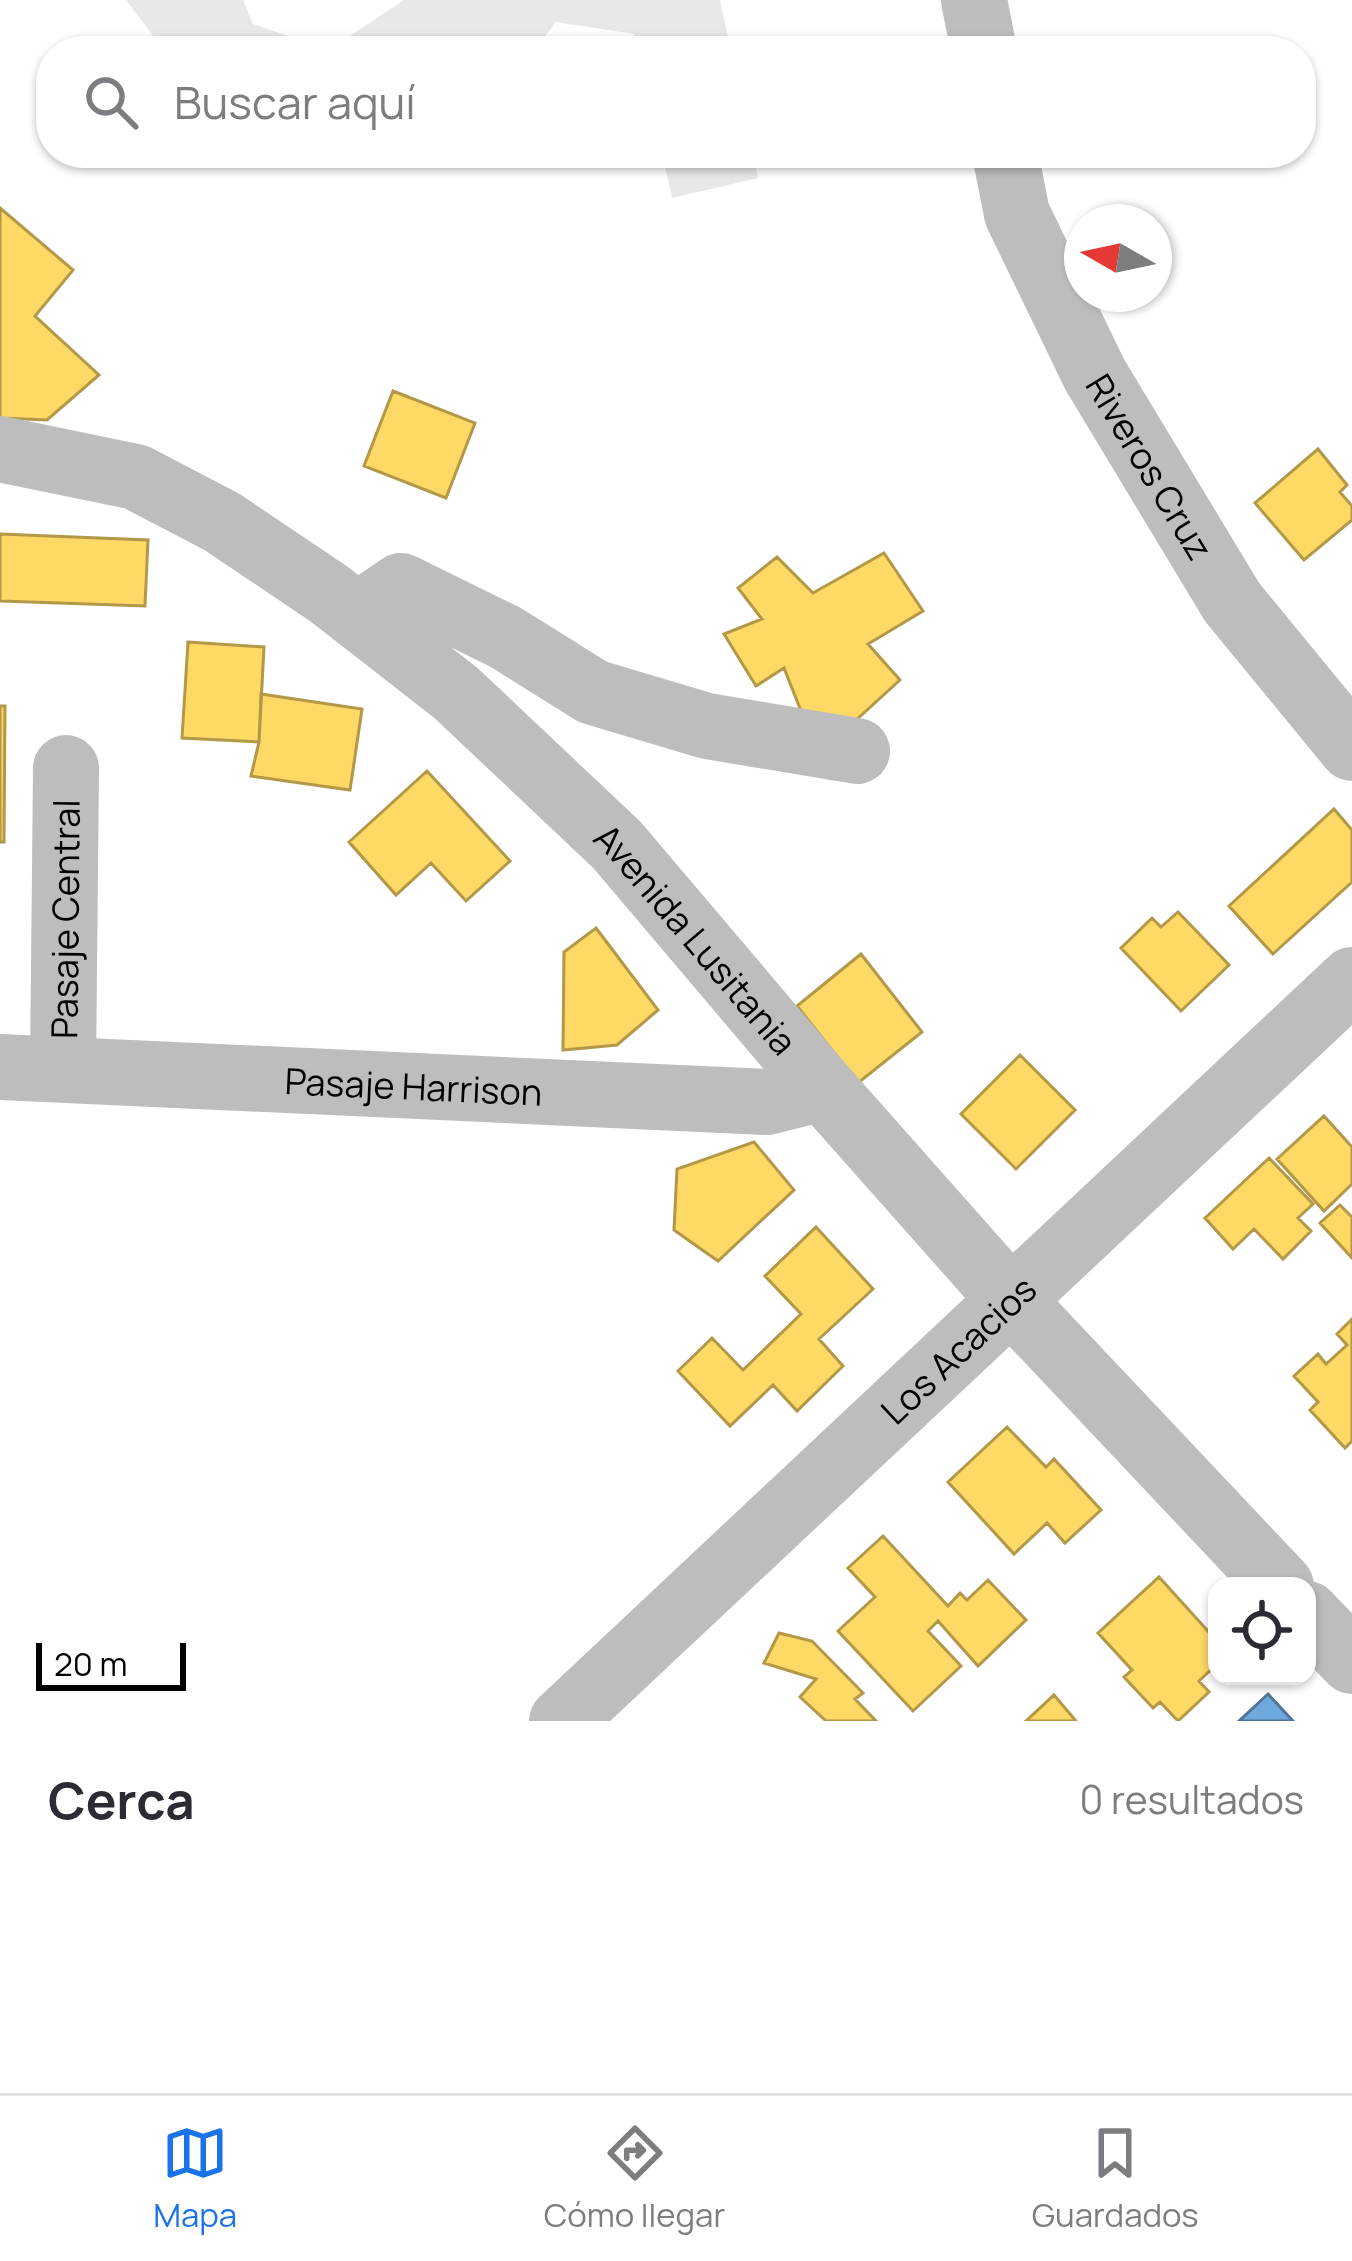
<!DOCTYPE html>
<html lang="es">
<meta charset="utf-8">
<style>
:root{--surface:#fff;--page:#f7f7f7;--text:#2b2b33;--muted:#7c7c81;--line:#e1e1e2;--accent:#1a73e8}
body{margin:0;font-family:Manrope,sans-serif;background:var(--page);color:var(--text)}
.controls{position:absolute;right:36px;bottom:36px;display:grid;overflow:hidden;border-radius:24px;box-shadow:0 3px 9px #0004}
.controls button{width:108px;height:108px;display:grid;place-items:center;padding:0;border:0;border-bottom:3px solid var(--line);background:var(--surface);color:var(--text);font:60px sans-serif}
.compass{position:absolute;left:1064px;top:204px;width:108px;height:108px;border-radius:50%;background:var(--surface);box-shadow:0 3px 9px #0004;rotate:279deg}
.scale{position:absolute;left:36px;bottom:30px;width:150px;box-sizing:border-box;padding-left:12px;border:6px solid #000;border-top:0;font-size:33px;line-height:42px;white-space:nowrap;color:#000;-webkit-text-stroke:9px #fff;paint-order:stroke}
.list{margin:0;padding:0;list-style:none}
h2{display:flex;justify-content:space-between;align-items:center;height:156px;margin:0;padding:0 48px;font-size:51px}
h2 small{font-size:39px;font-weight:400;color:var(--muted)}
.icon{flex:none;width:66px;height:66px;fill:none;stroke:currentColor;stroke-width:2;stroke-linecap:round;stroke-linejoin:round}
.map{position:relative;flex:none;width:1352px;height:1721px;overflow:hidden}
.search{position:absolute;background:var(--surface);box-shadow:0 3px 9px #0004;left:36px;right:36px;top:36px;height:132px;display:flex;align-items:center;gap:30px;box-sizing:border-box;padding:0 42px;border-radius:48px;color:var(--muted);font-size:45px}
.sheet{height:372px;background:var(--surface)}
nav{display:flex;justify-content:space-around;align-items:center;box-sizing:border-box;height:168px;border-top:3px solid var(--line);background:var(--surface);font-size:33px;color:var(--muted)}
nav a{display:grid;justify-items:center;gap:6px}
nav .on{color:var(--accent)}
.map>svg:first-child{display:block}
.green{fill:#e8e8e8}
.homes{fill:#ffd966;stroke:#b29847;stroke-width:3}
.schools{fill:#6fa8dc;stroke:#4e769a;stroke-width:3}
.lines{fill:none;stroke-linecap:round;stroke-linejoin:round}
.minor{stroke:#bdbdbd;stroke-width:66}
.labels{text-anchor:middle;dominant-baseline:central;stroke-width:12;stroke-linejoin:round;paint-order:stroke}
.street-label{font-size:36px;fill:#000;stroke:#fff}
</style>
<div class="map">
<svg width="1352" height="1721" viewBox="0 0 1352 1721">
<rect width="100%" height="100%" fill="#fff"/>
<path class="green" d="M126 0H243L253 24 329 50 404 0H720L731 51H638L634 34 556 22 534 51H165Z
M662 153H753L758 178 672 198Z"/>
<path class="homes" d="M0 208 73 270 35 316 99 375 47 420 0 418Z
M393 391 475 423 446 498 364 466Z
M1318 449 1347 485 1340 492 1352 506V520L1304 560 1255 503Z
M0 534 148 540 145 606 0 601Z
M884 553 923 611 868 644 900 680 833 741 803 716 784 668 756 686 724 634 762 619 738 588 777 557 813 593Z
M188 642 264 647 259 742 182 738Z
M261 694 362 709 350 790 251 776 259 742Z
M0 706H5L4 842H0Z
M427 771 510 861 466 901 431 863 396 895 349 842Z
M1334 809 1352 830V882L1273 954 1229 906Z
M1178 912 1229 965 1181 1011 1121 948 1152 918 1161 927Z
M596 928 658 1010 617 1045 563 1050 564 952Z
M861 954 922 1032 858 1083 797 1006Z
M1020 1055 1075 1110 1016 1169 961 1114Z
M1324 1116 1352 1147V1184L1324 1211 1277 1159Z
M754 1142 794 1190 718 1261 674 1230 677 1169Z
M1269 1158 1313 1204 1298 1218 1311 1231 1283 1259 1254 1229 1233 1249 1205 1218Z
M1340 1205 1352 1217V1258L1320 1223Z
M816 1227 873 1289 819 1339 843 1366 797 1411 773 1385 730 1426 678 1371 712 1338 743 1370 801 1314 765 1276Z
M1352 1319V1441L1345 1448 1310 1410 1318 1402 1294 1376 1318 1354 1326 1364 1347 1345 1337 1334Z
M1007 1427 1046 1467 1054 1459 1101 1510 1065 1543 1047 1523 1014 1554 948 1482Z
M883 1536 948 1606 960 1593 967 1600 988 1580 1026 1620 978 1666 938 1621 928 1631 961 1666 913 1711 838 1631 875 1597 848 1568Z
M1159 1577 1217 1641V1664L1199 1681 1209 1692 1178 1721 1160 1702 1153 1708 1124 1677 1132 1670 1098 1633Z
M779 1633 812 1641 863 1693 855 1699 876 1721H826L800 1697 816 1679 764 1663Z
M1054 1695 1076 1721H1026Z"/>
<path class="schools" d="M1268 1694 1293 1721H1239Z"/>
<g class="lines">
<g class="minor">
<path d="M974 0 984 51"/>
<path id="s1" d="M1005 153 1017 214 1095 375 1232 602 1352 748"/>
<path id="s2" d="M0 449 136 477 222 522 329 594 456 693 617 845 823 1088 1011 1300 1281 1586"/>
<path d="M357 616 401 586 505 637 593 692 707 726 857 751"/>
<path id="s3" d="M0 1067 767 1102 823 1088"/>
<path id="s4" d="M63 1069 66 768"/>
<path d="M1307 1614 1352 1661"/>
<path id="s5" d="M562 1721 1352 980"/>
</g>
</g>
<g class="labels">
<g class="street-label">
<text stroke="none"><textPath href="#s1" startOffset="348">Riveros Cruz</textPath></text>
<text stroke="none"><textPath href="#s4" startOffset="150">Pasaje Central</textPath></text>
<text stroke="none"><textPath href="#s2" startOffset="870">Avenida Lusitania</textPath></text>
<text stroke="none"><textPath href="#s3" startOffset="414">Pasaje Harrison</textPath></text>
<text stroke="none"><textPath href="#s5" startOffset="543">Los Acacios</textPath></text>
</g>
</g>
</svg>
<div class="controls">
<button><svg class="icon" aria-label="locate" viewBox="0 0 24 24"><circle cx="12" cy="12" r="6"/><path d="M12 2v4M12 18v4M2 12h4M18 12h4"/></svg></button>
</div>
<svg class="compass" viewBox="-18 -18 36 36"><path d="M0-13l5 13h-10z" fill="#e53935"/><path d="M0 13l5-13h-10z" fill="#7c7c81"/></svg>
<div class="scale">20 m</div>
<div class="search"><svg class="icon" aria-label="search" viewBox="0 0 24 24"><circle cx="10" cy="10" r="6"/><path d="M15 15l6 6"/></svg>Buscar aquí</div>
</div>
<section class="sheet">
<h2>Cerca<small>0 resultados</small></h2>
<ul class="list">
</ul>
</section>
<nav>
<a class="on"><svg class="icon" aria-label="map" viewBox="0 0 24 24"><path d="M3 6l6-2 6 2 6-2v14l-6 2-6-2-6 2zM9 4v14M15 6v14"/></svg>Mapa</a>
<a><svg class="icon" aria-label="directions" viewBox="0 0 24 24"><path d="M12 3l9 9-9 9-9-9zM9 14v-3h6M13 9l2 2-2 2"/></svg>Cómo llegar</a>
<a><svg class="icon" aria-label="saved" viewBox="0 0 24 24"><path d="M7 4h10v16l-5-4-5 4z"/></svg>Guardados</a>
</nav>
